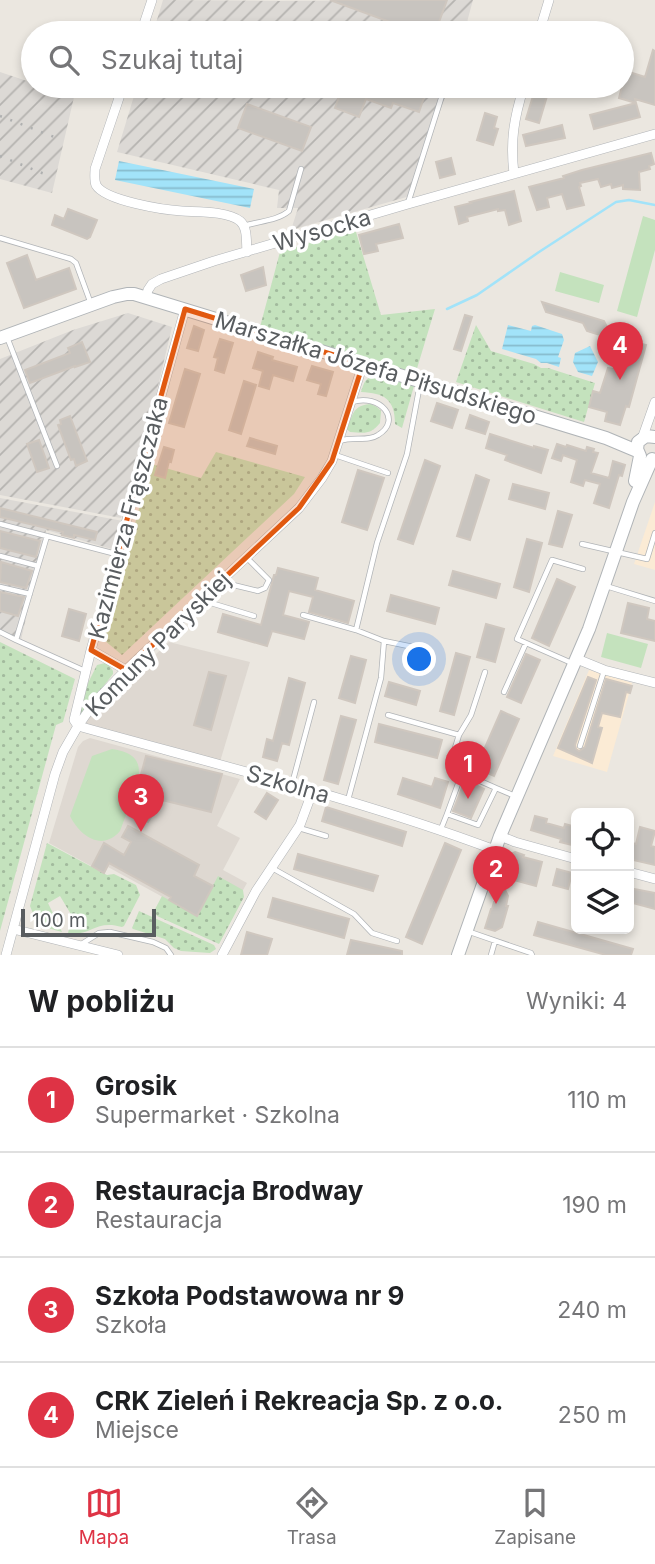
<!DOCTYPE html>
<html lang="pl">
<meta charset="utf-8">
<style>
:root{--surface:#fff;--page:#f6f6f6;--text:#202124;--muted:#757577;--line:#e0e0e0;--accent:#de3345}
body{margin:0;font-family:Inter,sans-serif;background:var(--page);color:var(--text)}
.controls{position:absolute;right:21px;bottom:21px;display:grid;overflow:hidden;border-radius:10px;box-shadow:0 4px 10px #0003}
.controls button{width:63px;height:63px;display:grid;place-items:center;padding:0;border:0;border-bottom:2px solid var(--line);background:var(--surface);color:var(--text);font:35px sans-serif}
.scale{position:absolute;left:21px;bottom:18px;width:135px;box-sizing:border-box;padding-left:7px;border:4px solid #595d60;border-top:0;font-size:19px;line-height:24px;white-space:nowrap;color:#595d60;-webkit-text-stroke:5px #fff;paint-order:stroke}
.you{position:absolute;left:420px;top:660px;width:24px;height:24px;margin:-18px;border:5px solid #fff;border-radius:50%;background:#1a73e8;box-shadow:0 0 0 10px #1a73e833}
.badge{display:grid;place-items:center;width:46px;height:46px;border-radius:50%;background:var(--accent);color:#fff;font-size:23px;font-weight:700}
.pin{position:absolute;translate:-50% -58px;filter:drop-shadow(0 2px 4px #0008)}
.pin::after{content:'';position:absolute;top:37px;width:24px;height:21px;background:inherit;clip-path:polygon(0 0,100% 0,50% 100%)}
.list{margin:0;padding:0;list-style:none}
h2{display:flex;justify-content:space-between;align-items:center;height:91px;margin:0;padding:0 28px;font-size:30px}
h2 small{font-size:23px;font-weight:400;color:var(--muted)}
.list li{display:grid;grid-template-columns:46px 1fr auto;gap:21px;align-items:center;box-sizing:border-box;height:105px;padding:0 28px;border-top:2px solid var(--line)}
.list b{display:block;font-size:26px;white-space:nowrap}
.list p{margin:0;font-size:23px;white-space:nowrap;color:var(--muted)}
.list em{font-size:23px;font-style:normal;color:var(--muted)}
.icon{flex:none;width:38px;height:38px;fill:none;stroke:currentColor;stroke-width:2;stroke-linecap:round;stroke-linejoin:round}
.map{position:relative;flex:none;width:655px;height:955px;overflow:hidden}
.search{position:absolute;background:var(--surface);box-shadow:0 4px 10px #0003;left:21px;right:21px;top:21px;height:77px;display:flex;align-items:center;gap:18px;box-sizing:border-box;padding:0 24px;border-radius:38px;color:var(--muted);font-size:26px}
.sheet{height:511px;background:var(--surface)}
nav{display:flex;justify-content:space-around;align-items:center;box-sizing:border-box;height:98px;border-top:2px solid var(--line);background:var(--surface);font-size:19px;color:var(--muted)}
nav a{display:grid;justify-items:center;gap:4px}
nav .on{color:var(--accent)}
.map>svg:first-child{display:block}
.commercial{fill:#fbebd5}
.industrial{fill:url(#industrial-furrows)}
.education{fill:#ded8d1}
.green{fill:url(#green-dots)}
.pitch{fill:#c4e2bd}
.water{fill:url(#water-rules)}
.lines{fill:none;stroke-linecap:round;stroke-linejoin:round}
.stream{stroke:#a2e3f9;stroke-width:2.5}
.building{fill:#c8c4bf;stroke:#cfc7bf;stroke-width:2}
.lane-casing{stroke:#b1b4b7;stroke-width:6}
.street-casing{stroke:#b1b4b7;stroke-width:10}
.secondary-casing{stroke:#b0b4b7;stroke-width:14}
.lane{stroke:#fff;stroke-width:4.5}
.street{stroke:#fff;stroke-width:9}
.secondary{stroke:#fff;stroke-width:12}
.rail{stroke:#afb0b0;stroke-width:2.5;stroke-dasharray:2 9;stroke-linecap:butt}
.marked{fill:#e15910;fill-opacity:0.2;stroke:#e15910;stroke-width:5;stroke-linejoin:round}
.labels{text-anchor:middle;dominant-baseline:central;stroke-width:7;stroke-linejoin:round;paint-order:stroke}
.street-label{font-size:23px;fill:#595d60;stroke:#fff}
</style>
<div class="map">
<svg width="655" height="955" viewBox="0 0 655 955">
<defs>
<pattern id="industrial-furrows" width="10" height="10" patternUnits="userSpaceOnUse" patternTransform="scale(1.75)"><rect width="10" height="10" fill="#dcd9d5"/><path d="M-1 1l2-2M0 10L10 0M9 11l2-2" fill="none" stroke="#b5b3b0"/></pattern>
<pattern id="green-dots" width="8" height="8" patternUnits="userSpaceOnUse" patternTransform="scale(1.75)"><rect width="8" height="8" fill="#c4e2bd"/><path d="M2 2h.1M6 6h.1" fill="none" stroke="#a2ba9d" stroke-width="1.8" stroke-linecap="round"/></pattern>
<pattern id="water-rules" width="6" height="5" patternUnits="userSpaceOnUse" patternTransform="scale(1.75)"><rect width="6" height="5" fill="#a2e3f9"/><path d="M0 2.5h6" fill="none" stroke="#87bbcd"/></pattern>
</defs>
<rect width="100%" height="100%" fill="#ebe7e0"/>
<path class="commercial" d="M655 502V570L634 564Z
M589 670 632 683 607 772 553 756Z"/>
<path class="industrial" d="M163 0 278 1 473 0 464 33H153Z
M0 72 33 83V86H41L74 97 52 193 0 179Z
M137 86H449L410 196 291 230 298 208H277L279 190 117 152Z
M128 313 172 327 151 416 121 518 0 495V359L73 330Z
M0 498 123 521 115 550 46 530 21 640 0 632Z"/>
<path class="education" d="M169 642 250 662 219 765 78 726Z
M90 738 240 779 217 826 240 838 223 870 247 883 221 929 108 867 104 873 49 843 78 747 83 741Z"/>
<path class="green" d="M351 230 356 232 381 315 435 309 415 375 260 327 280 252Z
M476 325 491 351 534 364 541 368H548L595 383 584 422 456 382Z
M378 375 414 386 402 428 395 424C395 399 384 393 361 392 365 380 365 378 378 375Z
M371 404 377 407 381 411 380 423C370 435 365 433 350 432L347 429C353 414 353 405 371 404Z
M216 452 305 477 294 494 122 655 104 640 151 464 201 478Z
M0 642 75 679 63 722 56 725 0 931Z
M105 663 108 664 113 671V674L81 715H79L88 683 97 665Z
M47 843 107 875 114 874 136 885 140 895 124 926 122 927C95 919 91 937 68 933L72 916 60 896 48 903 62 932C43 927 37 925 30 906Z
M218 876 243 890 244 897 219 944 157 916 154 911 162 896 197 916Z
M139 911 214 945 216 949 210 953 181 951 174 948 165 939 133 929 132 928Z"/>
<path class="pitch" d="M643 216 655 220V250L637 317 617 311Z
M560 272 604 285 599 303 555 291Z
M607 633 648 644 641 668 601 657Z
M112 749C147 754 141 774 132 799 128 810 124 820 120 831 102 852 80 836 70 816L92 756Z"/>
<path class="water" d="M119 161 254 189 250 208 115 180Z
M508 325 531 331 532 326 535 325 562 334 564 340 558 357 561 358 559 367 547 363H541L536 359 502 349Z
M590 346 598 362 592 376 578 372 573 362 575 353Z"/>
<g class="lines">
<path class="stream" d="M447 309 477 295 539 252 616 202 629 200 655 205"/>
</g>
<path class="building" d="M330 0H447L435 33H420Z
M653 50 655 51V105L635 99 636 103 619 98 626 71 645 77Z
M343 86H409L414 88 415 86H428L419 112 393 103 391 108 366 99 359 117 335 108Z
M536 86H550L539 123 526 119Z
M636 103 640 117 594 129 590 115Z
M247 104 311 127 302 151 238 128Z
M485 113 497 117 494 128 498 129 493 145 477 140Z
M562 125 565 138 526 146 523 135Z
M651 153 654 164 649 166 650 169 639 172 640 190 623 189V185L612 188 611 184 601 187 598 179 580 183 581 186 579 187 584 205 567 209 562 194 547 198 549 207 537 210 529 187 564 178 563 176 582 170Z
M451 158 455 174 440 178 436 162Z
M514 191 521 221 509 225 505 210 498 211V209L467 217 468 221 459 224 455 207 471 203 470 202Z
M68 209 97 220 90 237 87 239 52 225 55 215 64 219Z
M399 224 403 238 376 244 378 251 364 254 359 235Z
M27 255 36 280 69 268 76 289 24 308 7 263Z
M263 267 266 285 246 291 241 275Z
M542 302 604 321 613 339 587 331 583 323 546 312Z
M465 315 472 317 461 351 454 349Z
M194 326 204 330 198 351 187 348Z
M220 339 233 343 224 373 215 370 218 358 214 357Z
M629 341 646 345 629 407 626 406 620 425 605 421 607 412 589 407 593 391 600 393 608 368 621 371Z
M82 342 90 362 75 367V366L30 383 25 370 70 353 68 348Z
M258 352 273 357 272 360 297 367 293 381 273 375 269 389 259 386 263 371 253 368Z
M312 366 333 372 326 396 318 394 321 384 307 380Z
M185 369 200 374 184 427 169 423Z
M244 381 256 385 241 434 229 430Z
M437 403 458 410 452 428 431 421Z
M470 415 489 422 485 434 466 428Z
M70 416 87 461 76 466 74 459 71 460 58 425 61 424 60 420Z
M490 434 534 448V446L548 450 541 473 505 460 507 455 486 448Z
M250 438 277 446 275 454 247 446Z
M39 440 49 468 37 472 27 444Z
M557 444 566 447 567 445 586 451 587 447 594 449 593 452 598 453 591 473 609 478 613 461 625 465 622 476 619 475 609 508 594 503 600 484 585 480 583 486 571 482 577 460 563 455 561 461 552 458Z
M164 447 174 450 171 462 169 461 165 478 155 475Z
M425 460 440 466 413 544 398 539Z
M358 470 384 478 367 530 342 522Z
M476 475 489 480 470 540 457 536Z
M513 484 549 493 545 509 509 499Z
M0 508 97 532 95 540 74 535V538L62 535 63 532 0 517Z
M558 511 572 515 562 547 549 544Z
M0 531 40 541 36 557 0 548Z
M527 539 542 543 529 592 514 587Z
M1 562 32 571 26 588 0 582Z
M278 568 318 578 315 590 354 601 348 623 309 612 313 597 289 591 283 615 309 622 304 639 272 631 267 646 218 632 223 614 261 625 274 575H276Z
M453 571 500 584 496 598 449 585Z
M557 579 575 587 549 646 532 638Z
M0 592 24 597 18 616 0 611Z
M391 595 439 608 435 624 387 611Z
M628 603 649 608 647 619 655 621V641L621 633Z
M69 609 86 614 79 641 62 636Z
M486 624 504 629 495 662 477 657Z
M456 653 470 657 454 715 440 711Z
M526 654 540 660 521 703 507 697Z
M351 656 366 660 355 703 339 698Z
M209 672 226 676 211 730 194 725Z
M588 677 596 680 575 745 576 749 579 751 585 747 606 679 632 686 630 693 626 692 620 717 602 713 598 727 602 728 592 763 558 748Z
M289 678 305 683 289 745 282 743 277 761 263 757 267 739 273 741Z
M389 682 420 691 416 705 385 696Z
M501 711 519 719 494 776 476 768Z
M341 716 356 720 338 784 324 780Z
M379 724 442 740 437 758 375 742Z
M146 756 222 774 211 812 162 800 148 822 131 812Z
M403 778 432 787 435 778 448 782 440 808 398 794Z
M465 780 484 789 471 818 453 811Z
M267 793 278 800 266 819 255 812Z
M326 807 406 832 402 846 322 821Z
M535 816 547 819 546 823 564 828 565 824 576 827V846L560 842 561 839 531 830Z
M128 826 199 865 194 876 213 886 197 916 169 900 171 897 109 863 104 873 92 866 104 843 124 855 131 842 122 837Z
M640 827 655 831 651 846 655 847V865L629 859V842L636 844Z
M445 843 461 850 422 944 406 937Z
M515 852 524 855 523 857 542 862 536 886 514 880 506 884 503 878 504 874 506 873 511 854Z
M298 854 378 876 373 891 294 869Z
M557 869 572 873 568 889 553 885Z
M629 888 655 893V909L629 902Z
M505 890 508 896 506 906H508L502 927 495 931 485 928 491 909H492L494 902H495L498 893Z
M273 898 349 919 344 938 268 917Z
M538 922 633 949 631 955H606L534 935Z
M247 932 272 939 267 955H241Z
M351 940 402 951V955H347Z"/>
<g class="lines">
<defs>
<path id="lane" d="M408 203 445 86
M244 226C259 221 277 221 289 211L301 169
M0 238 71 259 76 263 91 304
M7 337 57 466
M340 441C352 436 368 442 378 435 403 420 380 393 352 402
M335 455 388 473
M0 524 116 554
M582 544 647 559 655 533
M0 556 38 566
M221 582 258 591 265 588 269 580 247 558
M606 586 655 601
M0 587 30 594
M201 600 254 616
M303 615 356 630 384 641 381 678 348 800
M356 630 377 543 407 454 420 384
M0 632 16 640 47 536
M16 640 85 671
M384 641 423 649
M574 664 517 639 552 560 583 569
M504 692 526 643
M388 715 459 735
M580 746 604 671
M462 773 455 748 459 735 471 715 485 672
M292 784 314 702
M447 814 462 773 496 788
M299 828 326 836
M441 829 447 814 478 825 496 788 515 796
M272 868 354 914 372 933 397 941
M467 931 531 953 532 955
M80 945 99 933 110 932 153 942 166 948 171 955
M491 955 495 941"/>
<path id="street" d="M141 33 152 0
M539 33 549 0
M123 86 95 169C95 174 94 180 96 185 105 201 165 210 182 211 198 212 228 211 240 221 248 228 246 242 247 252
M514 174C510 141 514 118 524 86
M146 297 148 290 152 284 161 279 214 261 408 204 655 134
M185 309 91 650 74 720 78 726C218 765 359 799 495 850
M643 436 655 402
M91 650 126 670
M577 659 604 670 655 683
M500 836 515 842 576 859
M629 872 655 879
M13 929 118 955
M6 955 55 774 63 752 78 726 94 703 126 670 299 508 322 478 332 461 363 364
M222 955 256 891 300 825 313 790"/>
<path id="secondary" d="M0 338 113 297 127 294H134L606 438 637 451
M635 481 640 456 637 449 638 442 646 436 655 437
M458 955 500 836 589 629 633 502 652 459"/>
</defs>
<use href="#lane" class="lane-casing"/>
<use href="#street" class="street-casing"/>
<use href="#secondary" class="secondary-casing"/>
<use href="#lane" class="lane"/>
<use href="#street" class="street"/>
<use href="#secondary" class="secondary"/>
<path class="rail" d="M0 116 57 138
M0 156 47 175"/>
</g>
<path class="marked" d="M185 309 363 364 332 461 299 508 126 670 91 650Z"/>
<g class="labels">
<g class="street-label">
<text transform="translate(322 230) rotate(-16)">Wysocka</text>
<text transform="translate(376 368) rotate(17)">Marszałka Józefa Piłsudskiego</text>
<text transform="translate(128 518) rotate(-75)">Kazimierza Frąszczaka</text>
<text transform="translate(158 644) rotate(-45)">Komuny Paryskiej</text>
<text transform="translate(288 784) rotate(16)">Szkolna</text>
</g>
</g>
</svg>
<div class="controls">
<button><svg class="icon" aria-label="locate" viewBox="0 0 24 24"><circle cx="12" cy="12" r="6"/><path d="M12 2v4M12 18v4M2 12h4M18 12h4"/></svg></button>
<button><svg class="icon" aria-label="layers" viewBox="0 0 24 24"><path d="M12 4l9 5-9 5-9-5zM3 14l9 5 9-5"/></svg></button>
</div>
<div class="scale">100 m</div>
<div class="you"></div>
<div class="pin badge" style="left:468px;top:799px">1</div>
<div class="pin badge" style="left:496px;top:904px">2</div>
<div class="pin badge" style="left:141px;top:832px">3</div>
<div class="pin badge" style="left:620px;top:380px">4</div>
<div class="search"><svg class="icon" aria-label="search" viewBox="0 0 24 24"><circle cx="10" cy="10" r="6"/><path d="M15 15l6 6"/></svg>Szukaj tutaj</div>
</div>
<section class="sheet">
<h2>W pobliżu<small>Wyniki: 4</small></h2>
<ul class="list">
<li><span class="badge">1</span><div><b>Grosik</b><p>Supermarket · Szkolna</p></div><em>110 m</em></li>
<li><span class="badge">2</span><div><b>Restauracja Brodway</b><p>Restauracja</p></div><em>190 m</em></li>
<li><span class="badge">3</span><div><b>Szkoła Podstawowa nr 9</b><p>Szkoła</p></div><em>240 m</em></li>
<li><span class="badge">4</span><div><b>CRK Zieleń i Rekreacja Sp. z o.o.</b><p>Miejsce</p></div><em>250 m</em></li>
</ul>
</section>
<nav>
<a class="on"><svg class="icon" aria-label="map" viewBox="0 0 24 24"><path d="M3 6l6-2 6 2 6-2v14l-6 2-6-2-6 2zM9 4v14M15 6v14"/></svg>Mapa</a>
<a><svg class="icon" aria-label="directions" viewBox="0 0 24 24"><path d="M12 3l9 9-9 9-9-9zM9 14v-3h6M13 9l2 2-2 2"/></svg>Trasa</a>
<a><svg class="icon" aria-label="saved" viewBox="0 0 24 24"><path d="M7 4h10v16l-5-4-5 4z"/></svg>Zapisane</a>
</nav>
